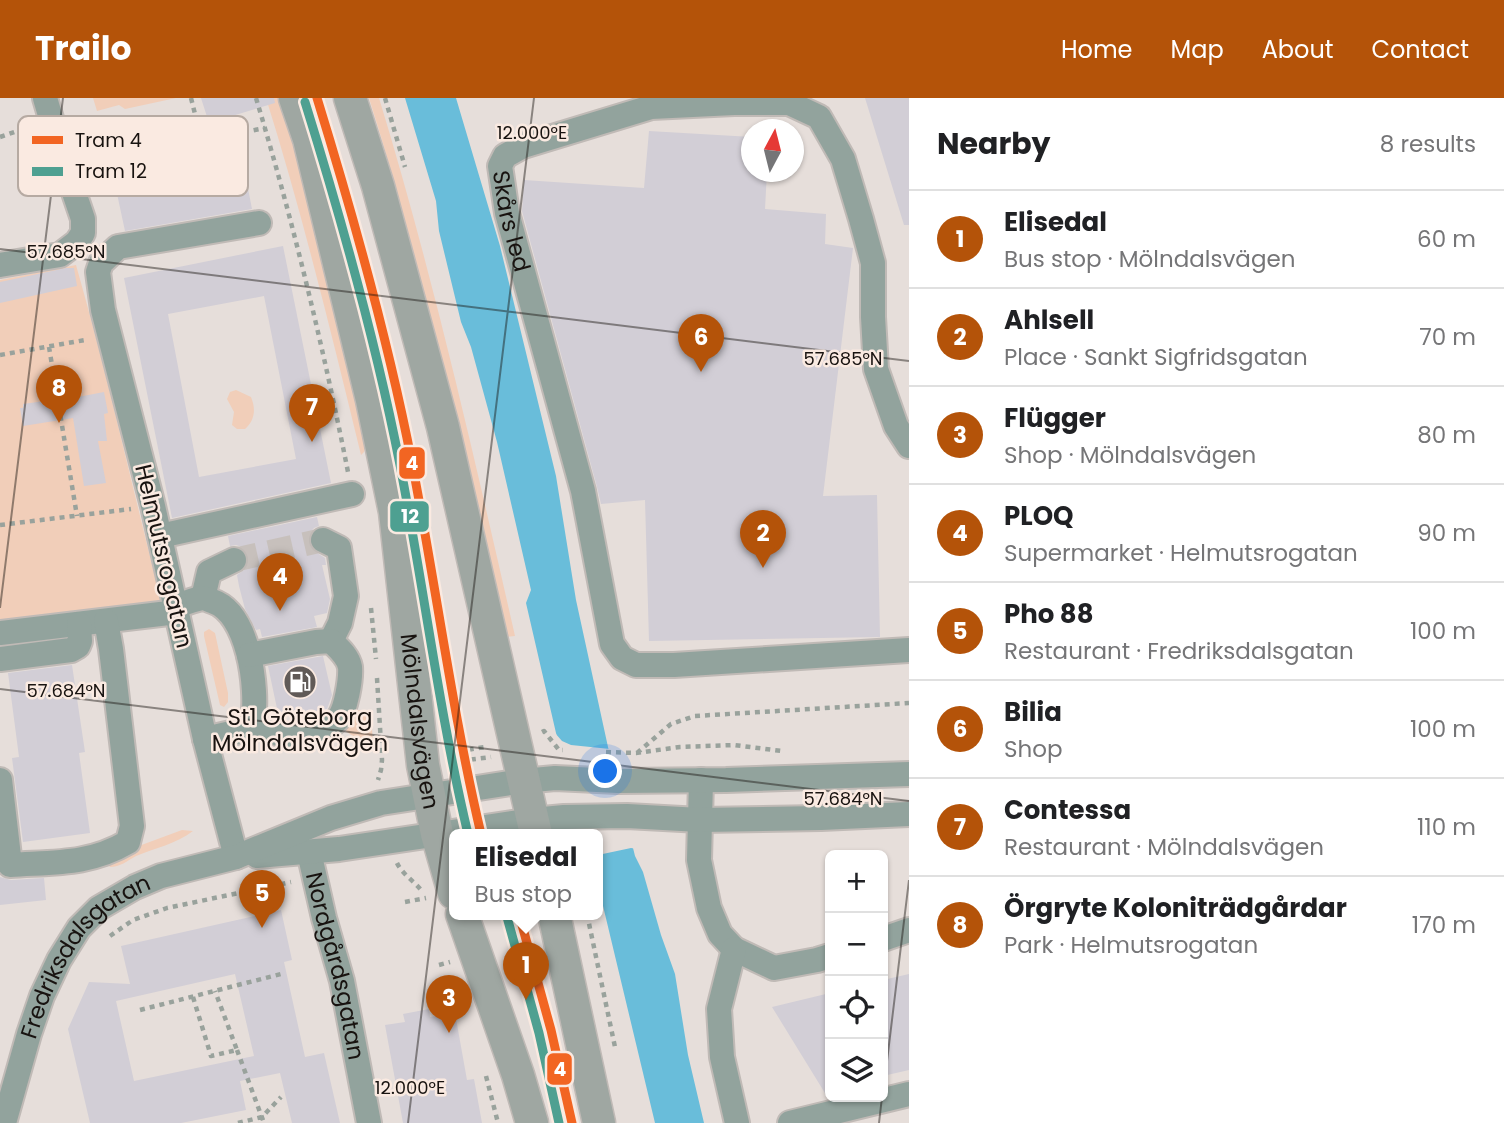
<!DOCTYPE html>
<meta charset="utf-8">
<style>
:root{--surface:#fff;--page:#f6f6f6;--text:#202124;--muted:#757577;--line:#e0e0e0;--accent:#b45309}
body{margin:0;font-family:Poppins,sans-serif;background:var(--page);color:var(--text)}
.controls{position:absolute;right:21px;bottom:21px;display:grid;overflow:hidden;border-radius:10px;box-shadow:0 2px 5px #0004}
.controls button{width:63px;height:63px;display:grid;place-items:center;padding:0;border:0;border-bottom:2px solid var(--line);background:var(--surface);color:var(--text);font:35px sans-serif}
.compass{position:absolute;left:741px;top:21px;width:63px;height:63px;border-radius:50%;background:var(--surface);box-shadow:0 2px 5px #0004;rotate:7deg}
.you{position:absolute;left:606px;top:674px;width:24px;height:24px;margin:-18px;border:5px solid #fff;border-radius:50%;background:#1a73e8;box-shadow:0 0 0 10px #1a73e833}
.badge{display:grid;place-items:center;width:46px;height:46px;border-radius:50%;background:var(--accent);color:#fff;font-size:23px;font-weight:700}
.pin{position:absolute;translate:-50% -58px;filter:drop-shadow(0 2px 4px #0008)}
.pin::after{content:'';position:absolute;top:37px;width:24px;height:21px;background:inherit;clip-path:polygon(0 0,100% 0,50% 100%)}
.popup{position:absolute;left:449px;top:731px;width:154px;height:91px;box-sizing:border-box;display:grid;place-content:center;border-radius:10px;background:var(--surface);filter:drop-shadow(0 2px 5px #0005);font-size:23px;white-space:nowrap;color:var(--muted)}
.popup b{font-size:26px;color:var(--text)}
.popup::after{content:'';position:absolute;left:50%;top:100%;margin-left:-14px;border:14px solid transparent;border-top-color:var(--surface)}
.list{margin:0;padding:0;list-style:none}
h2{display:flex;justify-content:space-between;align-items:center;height:91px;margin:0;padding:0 28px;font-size:30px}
h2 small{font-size:23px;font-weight:400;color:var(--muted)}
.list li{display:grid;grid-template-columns:46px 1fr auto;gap:21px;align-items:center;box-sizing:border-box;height:98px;padding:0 28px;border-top:2px solid var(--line)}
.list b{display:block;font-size:26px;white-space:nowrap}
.list p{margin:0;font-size:23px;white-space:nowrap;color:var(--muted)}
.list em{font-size:23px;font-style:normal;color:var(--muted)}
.icon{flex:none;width:38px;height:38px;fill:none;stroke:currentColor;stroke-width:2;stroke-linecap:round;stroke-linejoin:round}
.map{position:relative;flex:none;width:909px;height:1025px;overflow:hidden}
header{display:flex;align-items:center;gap:42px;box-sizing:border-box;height:98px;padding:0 35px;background:var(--accent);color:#fff}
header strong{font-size:33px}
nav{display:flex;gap:38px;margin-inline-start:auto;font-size:24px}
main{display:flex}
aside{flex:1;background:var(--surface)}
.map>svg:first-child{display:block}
.green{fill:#f1ceb9}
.water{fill:#69bdda}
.pier{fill:#e6deda}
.building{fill:#d2ced6;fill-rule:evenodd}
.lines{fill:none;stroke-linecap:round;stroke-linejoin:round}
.minor-tunnel{stroke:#c7c0bc;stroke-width:24;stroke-dasharray:24 12;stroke-linecap:butt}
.minor-casing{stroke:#c0bab6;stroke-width:28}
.major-casing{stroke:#c0bab6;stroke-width:35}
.path{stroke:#99a29c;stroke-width:4.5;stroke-dasharray:5 5;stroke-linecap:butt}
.minor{stroke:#92a39d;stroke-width:24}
.major{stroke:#9fa7a2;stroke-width:32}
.tram-1-casing{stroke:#faeae1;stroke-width:14}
.tram-2-casing{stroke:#faeae1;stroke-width:14}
.tram-1{stroke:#f26522;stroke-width:9}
.tram-2{stroke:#4ea091;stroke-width:9}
.ticks{fill:none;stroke:#181310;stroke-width:2;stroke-opacity:0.45}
.labels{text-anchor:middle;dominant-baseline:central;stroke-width:5;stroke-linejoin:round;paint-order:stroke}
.street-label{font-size:23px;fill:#181310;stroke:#faeae1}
.poi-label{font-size:23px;fill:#181310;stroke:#faeae1}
.key{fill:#faeae1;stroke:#b6aaa2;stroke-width:2}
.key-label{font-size:19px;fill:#181310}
.ticks-label{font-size:18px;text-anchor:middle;fill:#181310;stroke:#faeae1;stroke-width:5;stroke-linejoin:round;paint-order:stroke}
.line-badge{stroke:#faeae1;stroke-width:2.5}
.badge-label{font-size:19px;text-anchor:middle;font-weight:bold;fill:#fff}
</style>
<header>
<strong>Trailo</strong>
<nav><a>Home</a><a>Map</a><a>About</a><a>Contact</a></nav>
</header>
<main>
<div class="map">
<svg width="909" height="1025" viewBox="0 0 909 1025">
<rect width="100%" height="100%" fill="#e6deda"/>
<path class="green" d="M93 0H176L125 11 119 7 97 13Z
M266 0H284L359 311 365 350 364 354 361 357C332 238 303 118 266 0Z
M369 0H379C433 177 474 358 515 538L505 539C463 359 425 177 369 0Z
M76 167C108 279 133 393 162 506L0 527V182Z
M236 292 251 299C256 311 255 322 245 331H237L232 327 234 314 227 301 230 294Z
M209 531 215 535 228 595V604L224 609 220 607 204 538V534Z
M358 612C376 615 372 637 372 651L344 632 355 621Z
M182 732 193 733C176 746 155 750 136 758 127 763 120 769 110 769L108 766 128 752Z"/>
<path class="water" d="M405 0H456L500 148 556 378 576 502 608 649 635 758 643 774 661 837 675 876 688 957 704 1025H655L598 787V736H584L556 635 526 505 531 492 497 344 471 249 461 224 439 133 436 103Z"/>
<path class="pier" d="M555 635 562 643 571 647 610 651 637 751 631 750 598 757V736H581Z"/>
<path class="building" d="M201 0H274L275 5 209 25Z
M865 0H909V127H904Z
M649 33 752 39V74H767L765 111 826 116 825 146 853 150 823 398 877 397 880 539 649 543 645 402 601 406 597 389 522 113 524 82 644 90Z
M243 65 252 111 125 133 116 91Z
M283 148 331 385 172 420 124 180ZM264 198 296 361 199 379 168 216Z
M66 170H74L77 188 0 205V184Z
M104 294 108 315 104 316 107 343H98L106 385 84 388 73 320 23 328 20 310H23V306L52 302V304Z
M317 419 319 428 314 430 310 435 308 444 311 451 325 460 326 467H322L330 501 327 515 314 518 317 529 262 539 260 531 256 532 245 511 239 488 237 477 247 470 249 462 248 456 242 449 236 447 230 448 228 438Z
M323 558 332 597 327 611 279 620 268 568Z
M72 567 85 654 79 655 90 735 23 744 12 660 19 659 8 575Z
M0 779 11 782 44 780 46 802 0 807Z
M281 812 292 862 284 864 305 959 324 955 340 1025H292L280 975 240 983 246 1012 181 1025H90L68 931 89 884 130 886 121 848ZM235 876 254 958 134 983 116 903Z
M909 876V972L883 978V882Z
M830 895V1000H828L772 909Z
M429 911 430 919 455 915 467 982 474 981 482 1025H403L385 927 405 924 403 916Z"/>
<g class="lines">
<path class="minor-tunnel" d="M234 462 323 442"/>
<defs>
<g id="minor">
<path d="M65 68 212 40"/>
<path d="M0 167 60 157 77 144 83 135V121L65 68 45 0"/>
<path id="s1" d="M909 348 896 328 876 271 873 219V165L861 121 843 61 819 19 789 5H734L651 9 523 48 505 58 500 68 507 115 583 393 612 546 622 560 636 567H674L909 552"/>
<path d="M160 438 352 396"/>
<path d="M323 442 339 450 346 498 340 525 331 543"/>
<path d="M203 500 209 474 234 462"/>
<path d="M176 508C184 506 194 501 202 500 205 500 209 502 212 503 249 515 258 590 253 623L240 633 205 641"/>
<path d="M0 535 177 514"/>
<path d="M249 557 316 544 331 543C338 550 348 558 350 569 351 581 346 612 338 621 328 632 303 642 288 639 278 637 263 628 253 623"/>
<path d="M0 561 71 552 78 548 80 543 79 526"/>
<path d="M0 682 10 767C54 764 89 767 128 744L132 728 111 551 106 523"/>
<path d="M701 682 699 762 709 810 720 836 734 851 774 870 817 862 830 858"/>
<path id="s2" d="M309 754 324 820 342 883 369 1025"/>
<path d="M257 758 339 751 533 722 564 719 627 718 700 722 821 720 909 716"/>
<path d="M236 759 205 641 153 408 103 212 98 174 101 165 118 149 259 125"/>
<path d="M883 841 909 832"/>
<path d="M734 851 719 911 722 959 737 1025"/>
<path id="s3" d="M4 1025 29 936 42 898 59 862 79 830 99 810 135 789 161 778 236 759 331 720 381 705 523 683 555 680 618 683 726 682 909 676"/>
<path d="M790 1025 909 996"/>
</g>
<g id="major">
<path id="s4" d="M295 0 309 41 372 302 395 414 423 667 437 736 454 795"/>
<path d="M350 0 378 88 443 329 536 736"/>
<path d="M462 816 518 977 532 1025"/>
<path d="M554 816 599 1025"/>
</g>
</defs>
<use href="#minor" class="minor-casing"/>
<use href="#major" class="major-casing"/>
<path class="path" d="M191 0 196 20
M256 0C293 123 323 248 348 374
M385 0 405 69
M234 36 265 30
M0 39 29 29
M49 249 77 418
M0 257 85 242
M0 427 131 411
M371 510 376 561
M377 580 382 662 381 672 378 682
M542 634 544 633 559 652H563
M606 654 636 655 680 649 734 647 782 653
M449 655 485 649 487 647
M637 655 671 626 695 618 909 605
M451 664 491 659
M397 765C402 776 414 783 421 792
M405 804 426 800
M587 816 615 949
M110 838 133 822 167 810 291 784
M439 867 450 864
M193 899 211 958 237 952 215 893
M140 912 285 875
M237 952 264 1025
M486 978 498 1025
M238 1025 262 1019 281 999"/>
<use href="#minor" class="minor"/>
<use href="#major" class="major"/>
<defs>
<path id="tram-1" d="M317 0C354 120 388 241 412 365 436 488 452 613 481 736
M519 816 551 932 572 1025"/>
<path id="tram-2" d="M305 4C342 123 376 244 400 367 424 490 439 614 468 736
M507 819 539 935 559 1025"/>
</defs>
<use href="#tram-1" class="tram-1-casing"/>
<use href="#tram-2" class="tram-2-casing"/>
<use href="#tram-1" class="tram-1"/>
<use href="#tram-2" class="tram-2"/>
</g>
<path class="ticks" d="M0 151 909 263M0 510 63 0M0 591 909 703M883 996 909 782M408 1025 534 0M879 1025 882 999"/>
<defs>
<symbol id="fuel-disc" viewBox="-11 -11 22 22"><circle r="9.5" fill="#605a57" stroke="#faeae1"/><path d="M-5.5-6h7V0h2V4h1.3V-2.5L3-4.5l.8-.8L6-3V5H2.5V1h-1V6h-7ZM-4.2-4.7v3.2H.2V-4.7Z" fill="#fff"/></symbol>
</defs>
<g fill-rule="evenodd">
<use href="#fuel-disc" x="281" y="565" width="38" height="38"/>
</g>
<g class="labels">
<g class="street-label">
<text stroke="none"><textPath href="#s1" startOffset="740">Skårs led</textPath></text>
<text transform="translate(164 458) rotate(77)">Helmutsrogatan</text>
<text stroke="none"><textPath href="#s4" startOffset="637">Mölndalsvägen</textPath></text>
<text stroke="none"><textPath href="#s3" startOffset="192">Fredriksdalsgatan</textPath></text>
<text stroke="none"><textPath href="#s2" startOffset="117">Nordgårdsgatan</textPath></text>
</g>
<g class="poi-label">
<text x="300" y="619">St1 Göteborg<tspan x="300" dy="26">Mölndalsvägen</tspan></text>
</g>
</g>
<rect x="18" y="18" width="230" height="80" rx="10" class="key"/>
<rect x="32" y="38" width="31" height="8" fill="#f26522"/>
<rect x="32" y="69" width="31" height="9" fill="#4ea091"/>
<g class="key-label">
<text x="75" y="49">Tram 4</text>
<text x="75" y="80">Tram 12</text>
</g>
<g class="ticks-label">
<text x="532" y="41">12.000°E</text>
<text x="66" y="160">57.685°N</text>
<text x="843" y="267">57.685°N</text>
<text x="66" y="599">57.684°N</text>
<text x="843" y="707">57.684°N</text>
<text x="410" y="996">12.000°E</text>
</g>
<g class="line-badge">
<rect x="398" y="348" width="28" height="34" rx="7" fill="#f26522"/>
<rect x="389" y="402" width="41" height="33" rx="7" fill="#4ea091"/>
<rect x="546" y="954" width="27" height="34" rx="7" fill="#f26522"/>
</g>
<g class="badge-label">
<text x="412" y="372">4</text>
<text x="410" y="425">12</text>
<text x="560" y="978">4</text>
</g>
</svg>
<div class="controls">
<button>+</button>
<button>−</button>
<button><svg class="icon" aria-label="locate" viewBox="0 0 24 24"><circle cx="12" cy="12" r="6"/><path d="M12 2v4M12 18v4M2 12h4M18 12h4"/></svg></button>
<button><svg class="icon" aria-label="layers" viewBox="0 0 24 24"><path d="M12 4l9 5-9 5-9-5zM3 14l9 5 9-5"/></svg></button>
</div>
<svg class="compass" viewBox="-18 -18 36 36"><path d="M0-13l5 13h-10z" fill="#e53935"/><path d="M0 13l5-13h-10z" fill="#757577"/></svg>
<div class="you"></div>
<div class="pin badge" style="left:526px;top:902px">1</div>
<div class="popup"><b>Elisedal</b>Bus stop</div>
<div class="pin badge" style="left:763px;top:470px">2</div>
<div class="pin badge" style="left:449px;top:935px">3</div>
<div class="pin badge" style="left:280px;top:513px">4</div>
<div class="pin badge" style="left:262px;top:830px">5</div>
<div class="pin badge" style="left:701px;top:274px">6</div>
<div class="pin badge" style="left:312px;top:344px">7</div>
<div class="pin badge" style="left:59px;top:325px">8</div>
</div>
<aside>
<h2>Nearby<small>8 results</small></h2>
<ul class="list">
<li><span class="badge">1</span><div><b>Elisedal</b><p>Bus stop · Mölndalsvägen</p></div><em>60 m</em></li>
<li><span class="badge">2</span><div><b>Ahlsell</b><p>Place · Sankt Sigfridsgatan</p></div><em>70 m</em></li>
<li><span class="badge">3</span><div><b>Flügger</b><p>Shop · Mölndalsvägen</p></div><em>80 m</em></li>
<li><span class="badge">4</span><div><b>PLOQ</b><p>Supermarket · Helmutsrogatan</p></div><em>90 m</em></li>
<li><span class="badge">5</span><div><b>Pho 88</b><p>Restaurant · Fredriksdalsgatan</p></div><em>100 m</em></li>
<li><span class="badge">6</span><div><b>Bilia</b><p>Shop</p></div><em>100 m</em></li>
<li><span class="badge">7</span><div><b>Contessa</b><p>Restaurant · Mölndalsvägen</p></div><em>110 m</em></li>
<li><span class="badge">8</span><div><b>Örgryte Koloniträdgårdar</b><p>Park · Helmutsrogatan</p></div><em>170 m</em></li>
</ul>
</aside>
</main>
